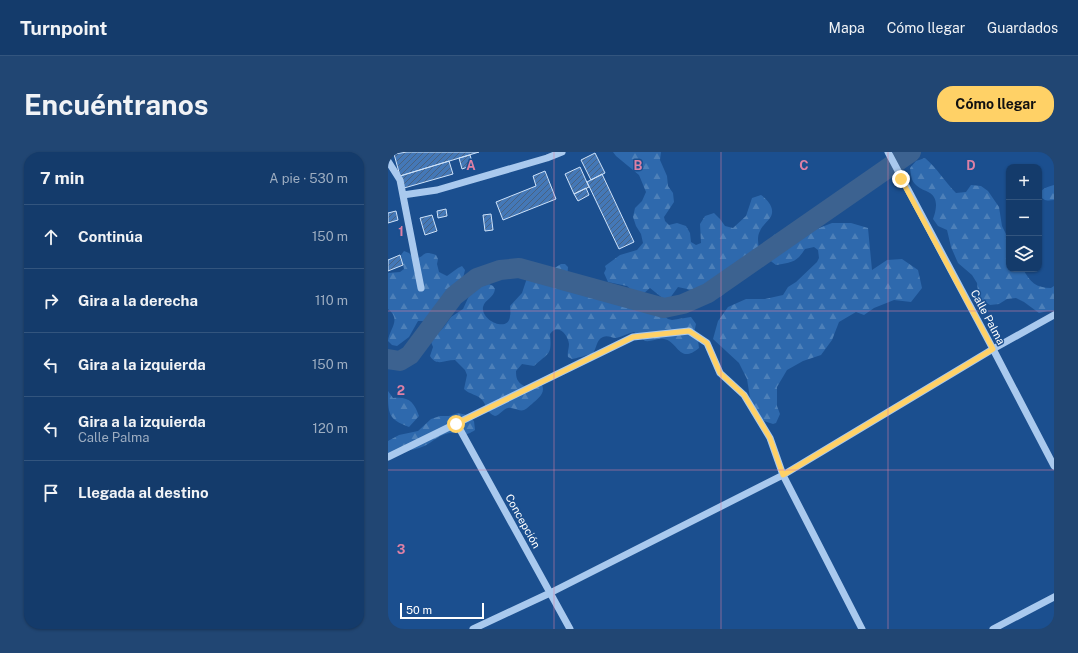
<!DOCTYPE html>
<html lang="es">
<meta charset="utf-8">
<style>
:root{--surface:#143b6b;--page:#214673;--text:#f1f3f6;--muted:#9dadc1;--line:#33557e;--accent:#ffd166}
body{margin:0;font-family:"Public Sans",sans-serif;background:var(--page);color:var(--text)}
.controls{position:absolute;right:12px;top:12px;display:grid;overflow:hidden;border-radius:8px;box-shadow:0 1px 3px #0004}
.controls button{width:36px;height:36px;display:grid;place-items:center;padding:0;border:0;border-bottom:1px solid var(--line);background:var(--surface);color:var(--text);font:20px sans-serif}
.scale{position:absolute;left:12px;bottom:10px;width:84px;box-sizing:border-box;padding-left:4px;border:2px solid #fff;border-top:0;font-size:11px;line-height:14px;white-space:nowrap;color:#fff;-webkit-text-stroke:3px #1b4f8f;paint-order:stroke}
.stop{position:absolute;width:12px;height:12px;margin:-9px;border:3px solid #ffd166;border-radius:50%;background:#fff}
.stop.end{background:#ffd166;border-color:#fff;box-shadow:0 1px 4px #0008}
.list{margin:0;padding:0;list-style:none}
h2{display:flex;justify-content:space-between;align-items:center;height:52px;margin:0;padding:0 16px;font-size:17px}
h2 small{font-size:13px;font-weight:400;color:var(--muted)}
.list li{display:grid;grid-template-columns:26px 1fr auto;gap:12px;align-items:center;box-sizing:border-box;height:64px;padding:0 16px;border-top:1px solid var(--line)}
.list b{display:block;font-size:15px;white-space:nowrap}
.list p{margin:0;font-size:13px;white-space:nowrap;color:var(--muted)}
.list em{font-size:13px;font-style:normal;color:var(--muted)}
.icon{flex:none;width:22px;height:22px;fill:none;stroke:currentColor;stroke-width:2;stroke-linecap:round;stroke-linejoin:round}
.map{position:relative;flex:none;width:666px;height:477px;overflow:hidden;border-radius:16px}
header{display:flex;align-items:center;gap:24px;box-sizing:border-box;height:56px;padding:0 20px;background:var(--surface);border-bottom:1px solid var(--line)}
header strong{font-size:19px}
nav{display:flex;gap:22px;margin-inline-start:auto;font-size:14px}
.intro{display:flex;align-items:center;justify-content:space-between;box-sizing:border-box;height:96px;padding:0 24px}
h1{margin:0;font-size:28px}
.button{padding:10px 18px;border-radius:16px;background:var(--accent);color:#111;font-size:14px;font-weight:700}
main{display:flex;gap:24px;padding:0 24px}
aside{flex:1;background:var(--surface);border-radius:16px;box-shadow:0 1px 3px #0004}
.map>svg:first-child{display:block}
.forest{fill:url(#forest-firs)}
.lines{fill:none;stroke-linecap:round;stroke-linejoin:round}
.river{stroke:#3c6290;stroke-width:20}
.building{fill:url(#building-hatch);stroke:#cfe3fa}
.minor{stroke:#a9c9ee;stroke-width:7}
.route{stroke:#ffd166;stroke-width:5}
.grid{fill:none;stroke:#dd80a5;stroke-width:1;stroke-opacity:0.55}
.labels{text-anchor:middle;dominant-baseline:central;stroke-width:3;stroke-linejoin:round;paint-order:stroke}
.street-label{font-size:11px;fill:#fff;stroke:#1b4f8f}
.grid-label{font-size:13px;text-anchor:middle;font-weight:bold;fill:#dd80a5;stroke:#1b4f8f;stroke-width:3;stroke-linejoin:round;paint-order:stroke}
</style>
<header>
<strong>Turnpoint</strong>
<nav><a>Mapa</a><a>Cómo llegar</a><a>Guardados</a></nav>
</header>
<div class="intro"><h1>Encuéntranos</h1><a class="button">Cómo llegar</a></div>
<main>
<aside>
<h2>7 min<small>A pie · 530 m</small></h2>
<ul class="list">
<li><svg class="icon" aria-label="ahead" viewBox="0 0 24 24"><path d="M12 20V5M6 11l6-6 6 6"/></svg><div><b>Continúa</b></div><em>150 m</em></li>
<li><svg class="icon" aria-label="right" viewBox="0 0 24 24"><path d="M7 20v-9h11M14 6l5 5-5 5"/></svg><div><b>Gira a la derecha</b></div><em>110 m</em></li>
<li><svg class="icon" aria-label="left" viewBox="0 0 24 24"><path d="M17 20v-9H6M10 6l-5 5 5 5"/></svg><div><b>Gira a la izquierda</b></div><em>150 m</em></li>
<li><svg class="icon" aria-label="left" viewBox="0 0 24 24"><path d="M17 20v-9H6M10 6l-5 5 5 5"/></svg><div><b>Gira a la izquierda</b><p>Calle Palma</p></div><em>120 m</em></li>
<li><svg class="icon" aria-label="arrive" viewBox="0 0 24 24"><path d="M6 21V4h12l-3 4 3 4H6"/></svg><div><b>Llegada al destino</b></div></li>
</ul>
</aside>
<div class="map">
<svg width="666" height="477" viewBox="0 0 666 477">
<defs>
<pattern id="forest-firs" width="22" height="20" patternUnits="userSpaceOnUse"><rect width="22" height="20" fill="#2e69ad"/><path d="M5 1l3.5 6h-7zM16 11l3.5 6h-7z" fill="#4d80b9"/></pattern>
<pattern id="building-hatch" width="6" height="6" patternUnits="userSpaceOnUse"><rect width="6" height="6" fill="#4478b7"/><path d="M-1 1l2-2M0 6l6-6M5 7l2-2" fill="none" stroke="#486282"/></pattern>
</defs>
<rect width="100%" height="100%" fill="#1b4f8f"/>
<path class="forest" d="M225 0H273L272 8 279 24 280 34 285 41 286 50 276 65 277 69 281 73 289 71 298 74 302 81 303 90 308 93 313 91 312 72 317 64 326 61 332 67 337 74 345 76 358 64 364 46 373 43C380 48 388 57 382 66 379 70 374 74 372 79 369 84 370 91 371 97L360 111 356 119 345 124C343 134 340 139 332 145L323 143 315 138 307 141 299 137 290 135 282 146 277 148 262 136 255 142 246 140 239 134 220 130 216 121 218 117 217 114 232 103 249 98 255 91 253 82 248 74 245 65 247 56 254 49 258 40 251 23 228 4Z
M537 6C549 16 557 30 568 41L578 40 583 33 593 34 600 39 611 55 614 74 621 88V117H635C642 130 648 136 663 136L666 134V159H660L651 161 636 150 628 146 619 147 611 152 602 153 594 148 590 140 589 131 584 123 570 111 563 95 559 78 550 74 545 67C548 59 551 47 542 41 537 38 532 37 528 33 523 29 523 22 522 16L528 9Z
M666 33V48C659 49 656 49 651 43 654 36 659 35 666 33Z
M444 71H463L480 76 484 118 499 108 514 107 530 118 534 136 523 150 506 148 486 156 476 163 468 160 451 170 444 188 433 203 415 209 399 218 389 235V254L392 262 388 271 385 272 376 269 365 254 362 246 359 227 351 211 325 187 330 169 340 155 358 147H377L395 143 400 135 408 130 429 110 431 106 430 98 426 95 417 97C408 111 404 110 388 113L380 107 378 98 380 89 387 82 426 78Z
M16 99 21 101 27 107C39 104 33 98 48 103L50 107 49 112 51 120 59 124 70 116 74 114 77 118 75 126 64 139 66 148 62 152 54 155 47 166H42L39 169H30L21 185 9 194 4 193 0 189C1 177 14 168 0 157V121L12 120 16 117 13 103Z
M173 112H177L180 115 179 128C186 134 194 134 203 140H211L216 138 229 142H238L252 145 280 167 284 168 303 165 308 172 306 181 310 188 311 196C291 213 290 189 276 187 270 186 263 190 257 189L246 180C240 181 234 185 228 186 223 186 220 183 215 185 208 188 209 196 205 201 204 202 186 207 184 207L180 205C179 200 181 197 181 192 180 183 170 171 162 182 164 204 161 200 146 214L134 212 128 219C128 226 129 230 136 234L153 231C159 241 150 246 144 252 142 253 139 257 136 258 131 260 125 255 120 256 115 257 112 263 107 264 99 261 99 255 95 249 90 242 82 243 76 237L79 223 77 218 67 208C56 208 49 215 42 204L45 195 43 190 45 185 55 176 63 165 75 157 81 144 92 135 101 132 105 134 107 137C106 146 97 147 95 155 93 169 121 181 122 164 123 161 122 157 122 154L134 141 140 123 143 120 148 119 157 121 165 117Z
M0 239 5 246C21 244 26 250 31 264L21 275C0 267 0 262 0 239Z
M70 261 79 263 86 269 87 278C74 287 71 279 61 281 47 284 43 293 31 296 16 301 12 295 0 307V289L11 283 30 279 43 267 52 264H61Z"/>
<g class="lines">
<path class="river" d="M0 207 12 209 22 203 66 144 89 126 112 118 131 116 276 156 295 152 320 141 523 0"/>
</g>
<path class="building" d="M19 0H91L12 24 6 2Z
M207 1 217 21 203 28 193 8Z
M82 3 85 13 74 17 71 6Z
M61 9 65 22 16 36 12 24Z
M192 15 201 35 186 42 177 22Z
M157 19 168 47 115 68 108 50 148 34 145 24Z
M214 22 246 90 231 97 199 30Z
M198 36 201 43 190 49 186 42Z
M58 57 59 64 50 66 49 59Z
M8 59 10 68 0 71V61Z
M103 62 105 78 97 79 95 63Z
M44 63 49 79 37 83 32 66Z
M12 103 15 113 0 119V108Z"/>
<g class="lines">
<path class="minor" d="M500 0 605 197 666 314
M0 9 12 28 33 136
M15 43 49 38 159 6 174 0
M69 272 182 477
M0 305 245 185 301 179 319 191 332 221 356 243 382 286 395 323 474 477
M85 477 162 441 395 323 605 197 666 163
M605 477 666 445"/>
</g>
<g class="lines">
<path class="route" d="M68 272 245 185 301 179 319 191 332 221 356 243 382 286 395 323 605 197 513 27"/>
</g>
<path class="grid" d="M166 0V477M333 0V477M500 0V477M0 159H666M0 318H666"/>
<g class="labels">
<g class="street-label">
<text transform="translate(600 165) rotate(62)">Calle Palma</text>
<text transform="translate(135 369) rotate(61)">Concepción</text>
</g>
</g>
<g class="grid-label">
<text x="83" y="18">A</text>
<text x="250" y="18">B</text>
<text x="416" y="18">C</text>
<text x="583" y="18">D</text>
<text x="13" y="84">1</text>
<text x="13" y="243">2</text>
<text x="13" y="402">3</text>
</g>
</svg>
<div class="controls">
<button>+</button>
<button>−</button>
<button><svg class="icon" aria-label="layers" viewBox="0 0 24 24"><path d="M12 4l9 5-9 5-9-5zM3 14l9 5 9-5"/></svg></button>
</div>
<div class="scale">50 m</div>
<div class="stop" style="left:68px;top:272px"></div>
<div class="stop end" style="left:513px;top:27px"></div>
</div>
</main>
